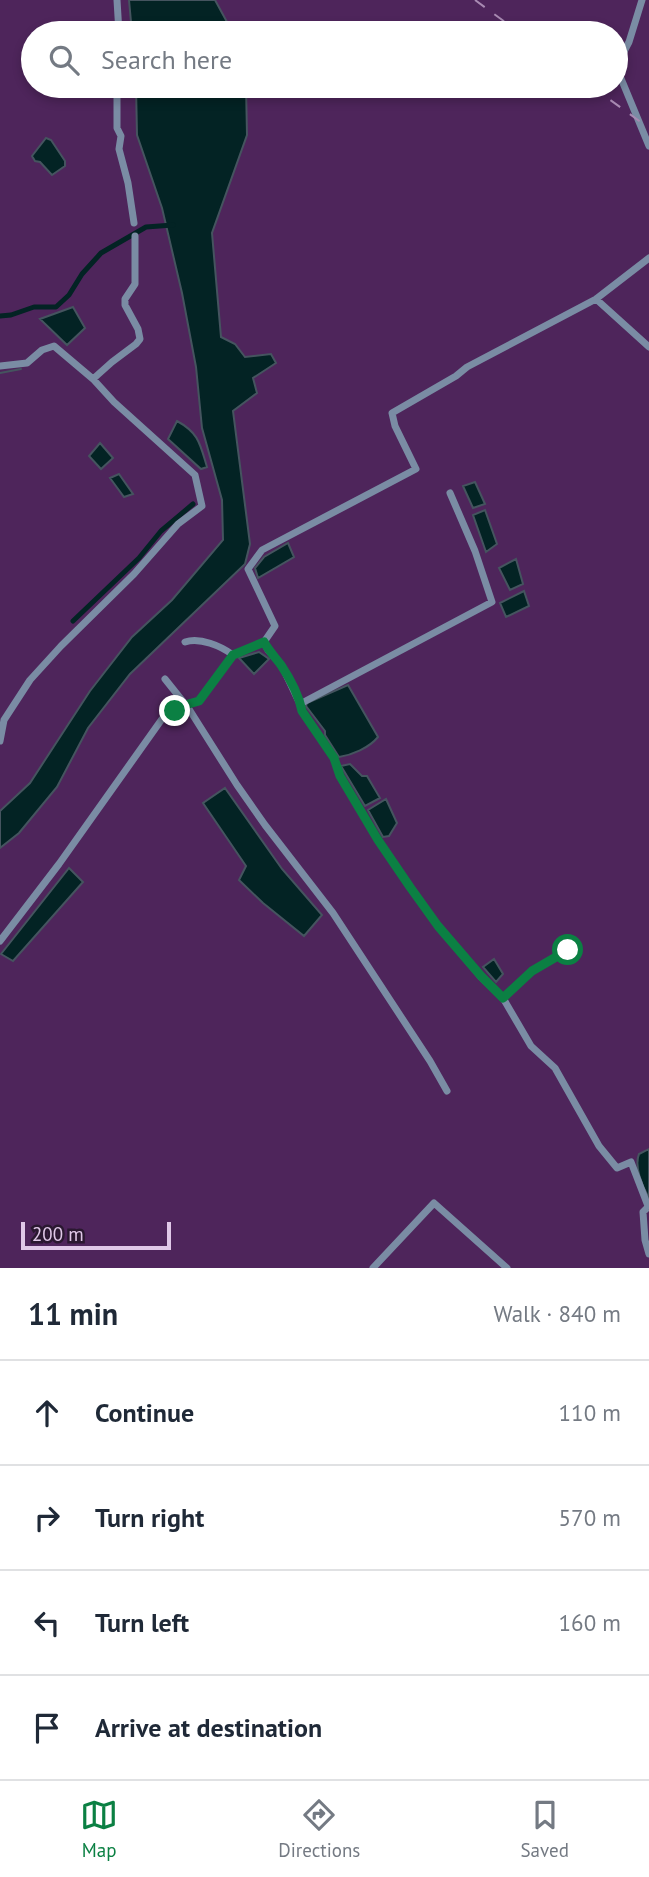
<!DOCTYPE html>
<meta charset="utf-8">
<style>
:root{--surface:#fff;--page:#f6f6f7;--text:#1f2937;--muted:#747a83;--line:#e0e1e3;--accent:#0b8043}
body{margin:0;font-family:"PT Sans",sans-serif;background:var(--page);color:var(--text)}
.scale{position:absolute;left:21px;bottom:18px;width:150px;box-sizing:border-box;padding-left:7px;border:4px solid #e0c8e8;border-top:0;font-size:19px;line-height:24px;white-space:nowrap;color:#e0c8e8;-webkit-text-stroke:5px #2a1830;paint-order:stroke}
.stop{position:absolute;width:21px;height:21px;margin:-16px;border:5px solid #0b8043;border-radius:50%;background:#fff}
.stop.end{background:#0b8043;border-color:#fff;box-shadow:0 2px 7px #0008}
.list{margin:0;padding:0;list-style:none}
h2{display:flex;justify-content:space-between;align-items:center;height:91px;margin:0;padding:0 28px;font-size:30px}
h2 small{font-size:23px;font-weight:400;color:var(--muted)}
.list li{display:grid;grid-template-columns:46px 1fr auto;gap:21px;align-items:center;box-sizing:border-box;height:105px;padding:0 28px;border-top:2px solid var(--line)}
.list b{display:block;font-size:26px;white-space:nowrap}
.list em{font-size:23px;font-style:normal;color:var(--muted)}
.icon{flex:none;width:38px;height:38px;fill:none;stroke:currentColor;stroke-width:2;stroke-linecap:round;stroke-linejoin:round}
.map{position:relative;flex:none;width:649px;height:1268px;overflow:hidden}
.search{position:absolute;background:var(--surface);box-shadow:0 4px 10px #0003;left:21px;right:21px;top:21px;height:77px;display:flex;align-items:center;gap:18px;box-sizing:border-box;padding:0 24px;border-radius:38px;color:var(--muted);font-size:26px}
.sheet{height:511px;background:var(--surface)}
nav{display:flex;justify-content:space-around;align-items:center;box-sizing:border-box;height:98px;border-top:2px solid var(--line);background:var(--surface);font-size:19px;color:var(--muted)}
nav a{display:grid;justify-items:center;gap:4px}
nav .on{color:var(--accent)}
.map>svg:first-child{display:block}
.water{fill:#032324;stroke:#45545f;stroke-width:2}
.lines{fill:none;stroke-linecap:round;stroke-linejoin:round}
.stream{stroke:#45545f;stroke-width:2}
.canal{stroke:#032324;stroke-width:5}
.minor{stroke:#7a8ca4;stroke-width:7}
.rail{stroke:#a88ab2;stroke-width:2;stroke-dasharray:12 12;stroke-linecap:butt}
.route{stroke:#0b8043;stroke-width:9}
</style>
<div class="map">
<svg width="649" height="1268" viewBox="0 0 649 1268">
<rect width="100%" height="100%" fill="#4e255b"/>
<path class="water" d="M129 0H215L233 33H132Z
M136 86H246L247 135 212 233 221 337 235 344 245 357 271 354 276 363 253 378 257 393 233 411 250 544 245 564 130 674 88 728 57 787 19 833 0 848V811L30 783 90 691 132 637 172 600 223 540 222 500 202 428 196 367 182 293 162 208 137 135Z
M46 138 51 140 65 161V166L52 175 40 162 35 161 32 156Z
M73 307 85 328 67 345 40 319Z
M177 421C199 433 200 444 207 467L201 469 168 439Z
M100 443 113 458 101 469 89 456Z
M119 474 133 494 124 497 110 478Z
M475 482 485 504 473 508 463 486Z
M485 510 497 544 486 552 473 515Z
M288 543 294 557 258 578 255 568 264 557Z
M516 559 523 584 510 590 499 568Z
M524 591 529 606 506 617 500 603Z
M259 652 269 659 254 674 239 658Z
M348 685 378 737C369 748 352 755 339 757L325 735V731L306 706 307 703Z
M350 764 362 776H367L380 798 365 806 341 766Z
M225 788 282 869 322 915 304 936 263 903 239 880 246 866 203 803Z
M386 799 397 823 389 836 383 837 368 810Z
M69 868 83 882 13 961 1 954Z
M494 959 503 974 496 982 483 967Z
M649 1149V1198C642 1187 634 1166 639 1154Z"/>
<g class="lines">
<path class="stream" d="M0 373 21 369"/>
<path class="canal" d="M0 316 11 315 34 307H56L69 295 82 274 101 253 146 227 173 225
M73 621 139 558 161 531 193 504"/>
<path class="minor" d="M117 0 119 33
M642 0 629 42 620 59V76L649 146
M117 86V128L121 136 119 149 128 183 134 223
M596 299 649 347
M0 366 27 363 42 350 54 346 93 379 114 402 195 475 202 506 178 524 134 574 61 646 30 680 4 720 0 741
M93 379 112 362 136 344 140 339 138 329 125 305V299L135 284V236
M185 642C200 637 221 646 233 655
M264 642 268 650 282 666 300 704 302 711 334 758 340 776 378 840 410 887 438 926 481 977 503 998 531 1046 555 1068 599 1146 617 1168 631 1162 648 1206
M165 679 189 709 237 785 265 825 333 913 430 1061 447 1091
M300 704 492 602 475 551 450 493
M0 941 59 864 162 719 185 705 199 701 233 655 264 642 275 626 248 569 262 550 416 469 395 426 392 413 456 376 467 367 596 299 649 258
M503 998 532 971 568 950
M649 1206 643 1212 645 1240 649 1254
M373 1268 434 1203 507 1268"/>
<path class="rail" d="M475 0 520 33
M591 86 649 128"/>
</g>
<g class="lines">
<path class="route" d="M175 711 185 705 199 701 233 655 264 642C269 651 275 657 281 665 289 677 299 696 302 711L334 758 340 776 378 840 410 887 438 926 481 976 503 998 532 971 568 950"/>
</g>
</svg>
<div class="scale">200 m</div>
<div class="stop" style="left:568px;top:950px"></div>
<div class="stop end" style="left:175px;top:711px"></div>
<div class="search"><svg class="icon" aria-label="search" viewBox="0 0 24 24"><circle cx="10" cy="10" r="6"/><path d="M15 15l6 6"/></svg>Search here</div>
</div>
<section class="sheet">
<h2>11 min<small>Walk · 840 m</small></h2>
<ul class="list">
<li><svg class="icon" aria-label="ahead" viewBox="0 0 24 24"><path d="M12 20V5M6 11l6-6 6 6"/></svg><div><b>Continue</b></div><em>110 m</em></li>
<li><svg class="icon" aria-label="right" viewBox="0 0 24 24"><path d="M7 20v-9h11M14 6l5 5-5 5"/></svg><div><b>Turn right</b></div><em>570 m</em></li>
<li><svg class="icon" aria-label="left" viewBox="0 0 24 24"><path d="M17 20v-9H6M10 6l-5 5 5 5"/></svg><div><b>Turn left</b></div><em>160 m</em></li>
<li><svg class="icon" aria-label="arrive" viewBox="0 0 24 24"><path d="M6 21V4h12l-3 4 3 4H6"/></svg><div><b>Arrive at destination</b></div></li>
</ul>
</section>
<nav>
<a class="on"><svg class="icon" aria-label="map" viewBox="0 0 24 24"><path d="M3 6l6-2 6 2 6-2v14l-6 2-6-2-6 2zM9 4v14M15 6v14"/></svg>Map</a>
<a><svg class="icon" aria-label="directions" viewBox="0 0 24 24"><path d="M12 3l9 9-9 9-9-9zM9 14v-3h6M13 9l2 2-2 2"/></svg>Directions</a>
<a><svg class="icon" aria-label="saved" viewBox="0 0 24 24"><path d="M7 4h10v16l-5-4-5 4z"/></svg>Saved</a>
</nav>
